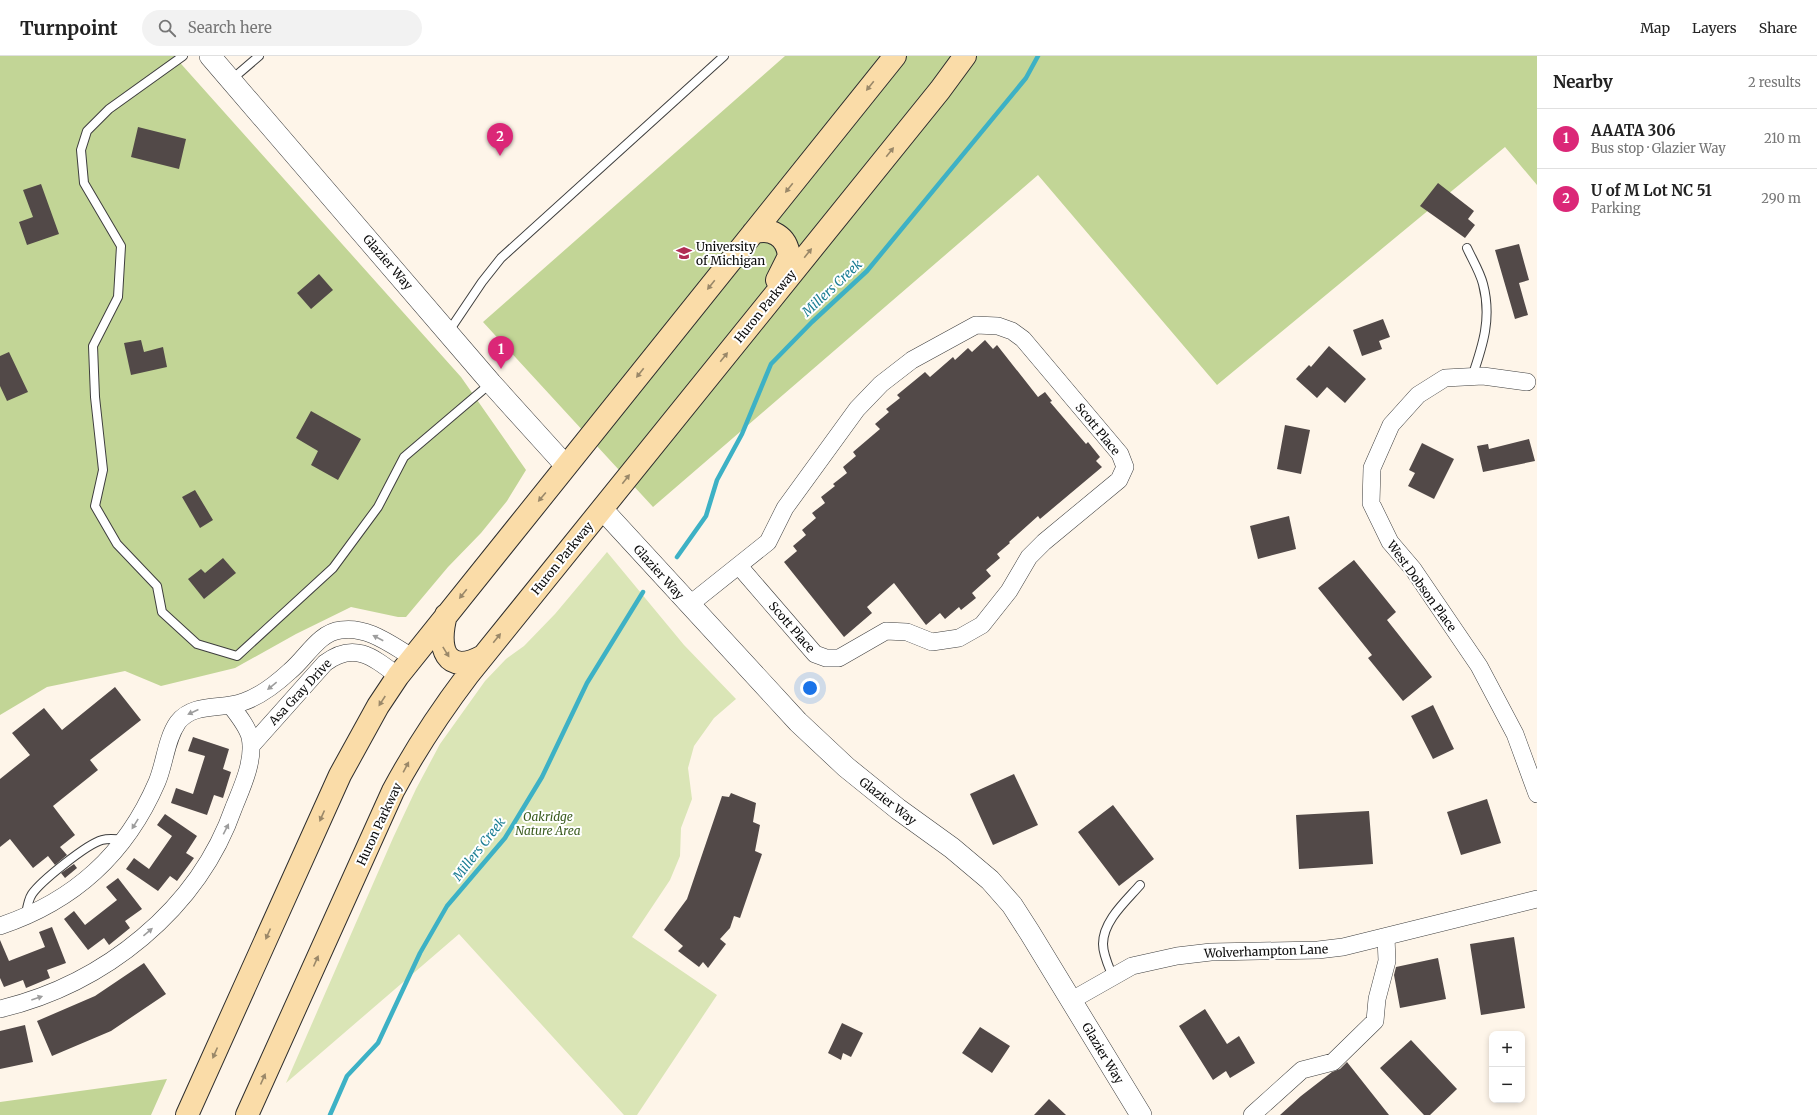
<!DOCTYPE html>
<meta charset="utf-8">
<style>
:root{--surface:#fff;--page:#f2f2f2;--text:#222;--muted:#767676;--line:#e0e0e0;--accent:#db2777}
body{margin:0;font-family:Merriweather,serif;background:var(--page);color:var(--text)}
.controls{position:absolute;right:12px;bottom:12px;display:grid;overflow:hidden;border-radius:8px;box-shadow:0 2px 6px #0003}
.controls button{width:36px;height:36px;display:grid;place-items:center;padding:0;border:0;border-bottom:1px solid var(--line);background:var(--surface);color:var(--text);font:20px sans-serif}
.you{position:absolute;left:810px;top:632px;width:14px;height:14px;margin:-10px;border:3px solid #fff;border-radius:50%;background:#1a73e8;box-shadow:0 0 0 6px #1a73e833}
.badge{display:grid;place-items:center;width:26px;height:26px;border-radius:50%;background:var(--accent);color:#fff;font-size:13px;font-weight:700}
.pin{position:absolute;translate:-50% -33px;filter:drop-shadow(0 1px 2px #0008)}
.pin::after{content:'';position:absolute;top:21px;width:14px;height:12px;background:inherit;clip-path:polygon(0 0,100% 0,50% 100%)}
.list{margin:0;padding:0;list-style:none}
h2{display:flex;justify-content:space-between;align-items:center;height:52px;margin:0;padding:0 16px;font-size:17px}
h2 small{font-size:13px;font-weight:400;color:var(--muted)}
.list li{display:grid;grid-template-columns:26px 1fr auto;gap:12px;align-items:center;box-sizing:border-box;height:60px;padding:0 16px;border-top:1px solid var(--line)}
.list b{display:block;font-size:15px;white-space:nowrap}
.list p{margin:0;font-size:13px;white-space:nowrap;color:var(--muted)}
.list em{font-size:13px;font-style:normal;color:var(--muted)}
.icon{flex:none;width:22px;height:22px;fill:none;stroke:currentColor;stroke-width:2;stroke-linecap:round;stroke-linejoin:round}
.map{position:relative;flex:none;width:1537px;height:1059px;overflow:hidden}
header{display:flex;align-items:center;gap:24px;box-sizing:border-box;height:56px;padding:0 20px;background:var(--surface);border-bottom:1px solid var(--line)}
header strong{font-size:19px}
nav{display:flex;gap:22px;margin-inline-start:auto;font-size:14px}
.search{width:280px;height:36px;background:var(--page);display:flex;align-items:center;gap:10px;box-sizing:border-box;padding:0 14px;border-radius:22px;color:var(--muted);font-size:15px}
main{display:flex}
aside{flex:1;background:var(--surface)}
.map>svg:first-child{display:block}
.green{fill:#dae5b6}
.forest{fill:#c2d596}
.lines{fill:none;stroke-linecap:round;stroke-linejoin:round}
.stream{stroke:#3db1c5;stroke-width:4.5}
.building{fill:#524948}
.service-casing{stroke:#3e3e3e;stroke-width:10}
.minor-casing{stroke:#3e3e3e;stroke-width:18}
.tertiary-casing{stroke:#3e3e3e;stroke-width:22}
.secondary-casing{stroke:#2d2d2d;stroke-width:24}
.service{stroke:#fff;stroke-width:8}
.minor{stroke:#fff;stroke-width:17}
.tertiary{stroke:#fff;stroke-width:21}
.secondary{stroke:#fadca8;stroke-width:22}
.oneway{fill:#9a8869}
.oneway2{fill:#9d9d9d}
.labels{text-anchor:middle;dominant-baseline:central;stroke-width:4;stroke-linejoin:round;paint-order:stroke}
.poi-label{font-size:12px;fill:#0b0b0b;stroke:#fff;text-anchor:start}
.street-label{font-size:12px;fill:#0b0b0b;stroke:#fff}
.park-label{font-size:12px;font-style:italic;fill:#3c5d20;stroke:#fff}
.water-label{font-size:13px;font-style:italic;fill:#1c7e94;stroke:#fff}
</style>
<header>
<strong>Turnpoint</strong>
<div class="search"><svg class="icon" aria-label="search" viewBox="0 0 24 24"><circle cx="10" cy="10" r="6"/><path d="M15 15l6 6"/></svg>Search here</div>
<nav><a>Map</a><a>Layers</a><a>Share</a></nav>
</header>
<main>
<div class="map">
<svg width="1537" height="1059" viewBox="0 0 1537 1059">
<rect width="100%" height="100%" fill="#fef5e9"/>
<path class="green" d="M607 496 684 589 736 643 714 662 694 690 688 712 692 743 681 772 680 800 670 824 632 881 717 939 637 1059H624L459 878 286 1027 393 782 416 733 440 688 485 625 506 603 524 590 555 558Z"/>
<path class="forest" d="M0 0H174L461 321 526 414 507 445 481 477 448 511 406 561H398L351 551 296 578 235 612 161 630 125 615 47 631 0 659Z
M785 0H1537V129L1505 91 1217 329 1038 119 653 451 483 266Z
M167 1023 151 1059H0V1046Z"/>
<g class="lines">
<path class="stream" d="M677 501 706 460 717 424 742 378 771 308 812 266 867 215 1026 22 1038 0
M330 1059 347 1020 378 987 420 897 447 850 505 782 542 721 587 627 643 536"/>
</g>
<path class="building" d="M138 71 186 83 179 113 131 101Z
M1438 127 1474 155 1468 163 1475 169 1465 182 1420 150Z
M41 128 59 178 27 189 19 166 33 161 23 134Z
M1519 188 1529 224 1519 227 1528 259 1515 263 1495 194Z
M319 218 333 234 311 253 297 237Z
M1383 263 1390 281 1379 285 1382 293 1362 300 1353 274Z
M141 284 144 296 163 291 167 311 131 319 124 287Z
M985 284 993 293 997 289 1038 341 1045 336 1052 345 1050 346 1086 388 1088 386 1100 401 1096 405 1102 411 1040 463 1038 460 1009 486 1010 487 997 498 1000 502 986 514 991 520 972 537 976 542 961 554 959 551 945 563 940 557 926 569 894 527 867 551 872 557 844 581 784 506 797 495 793 490 806 479 802 474 816 462 812 457 825 447 821 441 835 430 833 428 847 417 843 411 856 400 853 396 880 373 875 368 889 356 886 353 900 342 897 339 925 316 930 321 953 301 955 304 968 292 972 296Z
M1329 290 1366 323 1345 347 1327 331 1317 342 1296 323 1309 309 1311 311Z
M9 296 28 336 7 345 0 330V300Z
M311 355 361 383 338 424 311 409 318 395 296 382Z
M1285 369 1310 374 1301 418 1277 413Z
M1529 383 1535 405 1483 416 1477 390 1488 388 1489 393Z
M1422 387 1454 403 1434 443 1408 430 1415 417 1409 414Z
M195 434 213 464 200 472 182 441Z
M1289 460 1296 493 1258 503 1250 470Z
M223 502 236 517 204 543 188 523 201 513 205 517Z
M1354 504 1396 556 1387 564 1432 621 1403 645 1368 602 1372 599 1318 532Z
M115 631 141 664 90 704 98 714 53 750 75 779 60 791 67 799 55 809 48 800 33 812 10 783 0 791V723L30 699 12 677 44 652 62 674Z
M1433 649 1454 693 1433 703 1411 660Z
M193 681 229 693 223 713 231 716 223 742 214 739 207 759 171 747 176 732 193 738 205 700 188 695Z
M1014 718 1038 769 993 789 970 738Z
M731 737 756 747 753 766 760 769 755 795 762 798 740 862 734 860 730 872 720 883 726 888 708 912 703 906 699 911 678 895 683 890 664 874 687 843 722 740 729 741Z
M1487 743 1501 787 1461 799 1447 756Z
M1113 749 1154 803 1119 830 1078 776Z
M1369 755 1373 808 1299 813 1296 759Z
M165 758 197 780 186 797 194 802 177 825 170 820 158 835 126 813 134 802 149 813 172 780 157 769Z
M74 808 77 812 65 822 61 817Z
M118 822 142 853 125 865 130 872 109 889 104 882 88 894 64 863 74 855 85 869 117 844 106 831Z
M52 871 66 907 47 914 50 922 26 932 23 924 4 931 0 922V884L9 905 45 891 39 876Z
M1514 881 1525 952 1481 959 1470 888Z
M1438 902 1446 943 1400 952 1394 919 1396 911Z
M144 907 166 938 111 975 52 1000 37 965 95 940Z
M1205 953 1227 988 1239 980 1255 1007 1230 1022 1226 1015 1213 1024 1179 970Z
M842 967 863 977 851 1001 843 997 841 1004 828 997Z
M25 969 33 1006 0 1013V975Z
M980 971 1010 990 992 1017 962 997Z
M1411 984 1457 1033 1430 1059H1424L1380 1012Z
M1347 1006 1389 1059H1280L1301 1040 1332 1016 1340 1013Z
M1049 1043 1066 1059H1034Z"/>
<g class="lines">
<defs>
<path id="service" d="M183 0 109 53 87 75 81 94 84 127 121 190 118 241 93 290 95 341 103 414 95 450 117 488 157 530 162 556 197 588 237 600 333 512 378 451 404 401 491 327
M231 24 259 0
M1467 192C1472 203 1480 216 1483 228 1492 262 1483 289 1472 321
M449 275 482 226 501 202 724 0
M26 859C27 852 28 844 32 838 41 825 87 788 102 784 109 782 117 783 124 784
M1113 921C1109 911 1103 899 1103 888 1103 865 1126 845 1140 829"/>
<path id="minor" d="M1527 326 1483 320 1445 322 1418 339 1391 369 1372 412 1371 447 1390 486 1413 513 1479 610 1515 678 1537 738
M689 549 768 486 785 452 857 353 881 328 912 304 976 269 998 270 1012 275 1023 283 1120 398 1125 411 1119 424 1044 486 1029 501 1009 535 982 569 959 582 932 586 907 576 886 575 839 602H826L815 598 739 510
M251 690 325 607C354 585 373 601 398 620
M0 870C75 845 126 798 157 726 165 707 166 683 178 666 194 646 222 654 243 646 261 640 276 628 290 615 306 602 319 576 341 574 367 570 390 588 412 601
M1072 944 1132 910 1177 900 1211 896 1318 894 1343 891 1537 843
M0 953C104 928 198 854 234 751 242 731 255 704 250 681 247 670 238 659 231 650
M1252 1059 1302 1014 1333 1006 1375 965 1377 943 1387 905 1386 881"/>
<path id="tertiary" d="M210 0 491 327 566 410
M602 453 798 666 846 711 898 753 952 792 990 824 1012 849 1030 877 1141 1059"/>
<path id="secondary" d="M753 177C771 171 787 180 789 200L777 224
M446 559C437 592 445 620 483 600
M187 1059 340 719 378 650 398 620 895 0
M247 1059 393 735C415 694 440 656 468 619L940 34 965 0"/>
</defs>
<use href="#service" class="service-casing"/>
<use href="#minor" class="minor-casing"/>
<use href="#tertiary" class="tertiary-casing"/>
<use href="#secondary" class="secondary-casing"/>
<use href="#service" class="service"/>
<use href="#minor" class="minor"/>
<use href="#tertiary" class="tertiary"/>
<use href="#secondary" class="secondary"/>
</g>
<defs><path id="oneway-solid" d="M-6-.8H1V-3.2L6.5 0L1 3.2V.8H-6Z"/></defs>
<g class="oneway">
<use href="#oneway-solid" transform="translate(870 30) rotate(129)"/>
<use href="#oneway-solid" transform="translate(890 96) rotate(-51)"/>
<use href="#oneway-solid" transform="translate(789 132) rotate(129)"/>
<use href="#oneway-solid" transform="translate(808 197) rotate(-51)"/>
<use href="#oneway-solid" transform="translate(711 229) rotate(129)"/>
<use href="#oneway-solid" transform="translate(724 301) rotate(-51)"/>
<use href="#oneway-solid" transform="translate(640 317) rotate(128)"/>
<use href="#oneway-solid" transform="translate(626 423) rotate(-52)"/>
<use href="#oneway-solid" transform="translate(542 441) rotate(130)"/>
<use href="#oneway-solid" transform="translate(463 538) rotate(129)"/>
<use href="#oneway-solid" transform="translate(497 582) rotate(-51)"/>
<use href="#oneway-solid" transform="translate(446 596) rotate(58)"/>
<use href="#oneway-solid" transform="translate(382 645) rotate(123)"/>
<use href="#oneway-solid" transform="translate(406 711) rotate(-62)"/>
<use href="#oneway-solid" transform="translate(322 760) rotate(114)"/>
<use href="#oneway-solid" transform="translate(268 878) rotate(114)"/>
<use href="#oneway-solid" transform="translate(316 905) rotate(-66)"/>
<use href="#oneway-solid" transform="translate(215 997) rotate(114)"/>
<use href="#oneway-solid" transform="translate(263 1023) rotate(-66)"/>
</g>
<g class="oneway2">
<use href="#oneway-solid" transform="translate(378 582) rotate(-152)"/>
<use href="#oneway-solid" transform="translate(272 630) rotate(141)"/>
<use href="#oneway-solid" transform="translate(193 656) rotate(155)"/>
<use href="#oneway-solid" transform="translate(135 768) rotate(122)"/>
<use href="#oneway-solid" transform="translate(226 773) rotate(-63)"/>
<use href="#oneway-solid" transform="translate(148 876) rotate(-40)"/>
<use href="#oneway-solid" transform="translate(37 942) rotate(-19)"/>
</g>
<defs>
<symbol id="university-bare" viewBox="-9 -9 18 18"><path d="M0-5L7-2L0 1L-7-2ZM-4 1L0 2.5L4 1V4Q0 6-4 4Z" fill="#b12c54" stroke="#fff" stroke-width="2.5" paint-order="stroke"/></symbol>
</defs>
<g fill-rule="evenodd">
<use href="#university-bare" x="673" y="186" width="22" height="22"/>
</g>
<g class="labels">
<g class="poi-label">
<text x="696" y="190">University<tspan x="696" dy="14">of Michigan</tspan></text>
</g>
<g class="street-label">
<text transform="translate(388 206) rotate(49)">Glazier Way</text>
<text transform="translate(765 250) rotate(-51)">Huron Parkway</text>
<text transform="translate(1098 373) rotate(51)">Scott Place</text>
<text transform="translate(562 502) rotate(-51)">Huron Parkway</text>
<text transform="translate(659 516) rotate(48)">Glazier Way</text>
<text transform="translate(1422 530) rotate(54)">West Dobson Place</text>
<text transform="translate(792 571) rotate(49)">Scott Place</text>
<text transform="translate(300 636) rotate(-47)">Asa Gray Drive</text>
<text transform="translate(888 745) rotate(38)">Glazier Way</text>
<text transform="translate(379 768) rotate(-65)">Huron Parkway</text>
<text transform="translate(1266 895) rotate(-2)">Wolverhampton Lane</text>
<text transform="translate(1103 997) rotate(59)">Glazier Way</text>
</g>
<g class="park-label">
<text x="548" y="760">Oakridge<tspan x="548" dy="14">Nature Area</tspan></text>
</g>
<g class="water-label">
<text transform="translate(832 232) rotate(-43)">Millers Creek</text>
<text transform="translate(479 793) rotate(-52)">Millers Creek</text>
</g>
</g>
</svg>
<div class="controls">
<button>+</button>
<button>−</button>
</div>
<div class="you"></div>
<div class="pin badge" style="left:501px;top:313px">1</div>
<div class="pin badge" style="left:500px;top:100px">2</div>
</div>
<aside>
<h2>Nearby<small>2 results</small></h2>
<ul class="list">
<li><span class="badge">1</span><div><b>AAATA 306</b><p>Bus stop · Glazier Way</p></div><em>210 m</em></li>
<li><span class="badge">2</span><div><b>U of M Lot NC 51</b><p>Parking</p></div><em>290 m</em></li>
</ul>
</aside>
</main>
